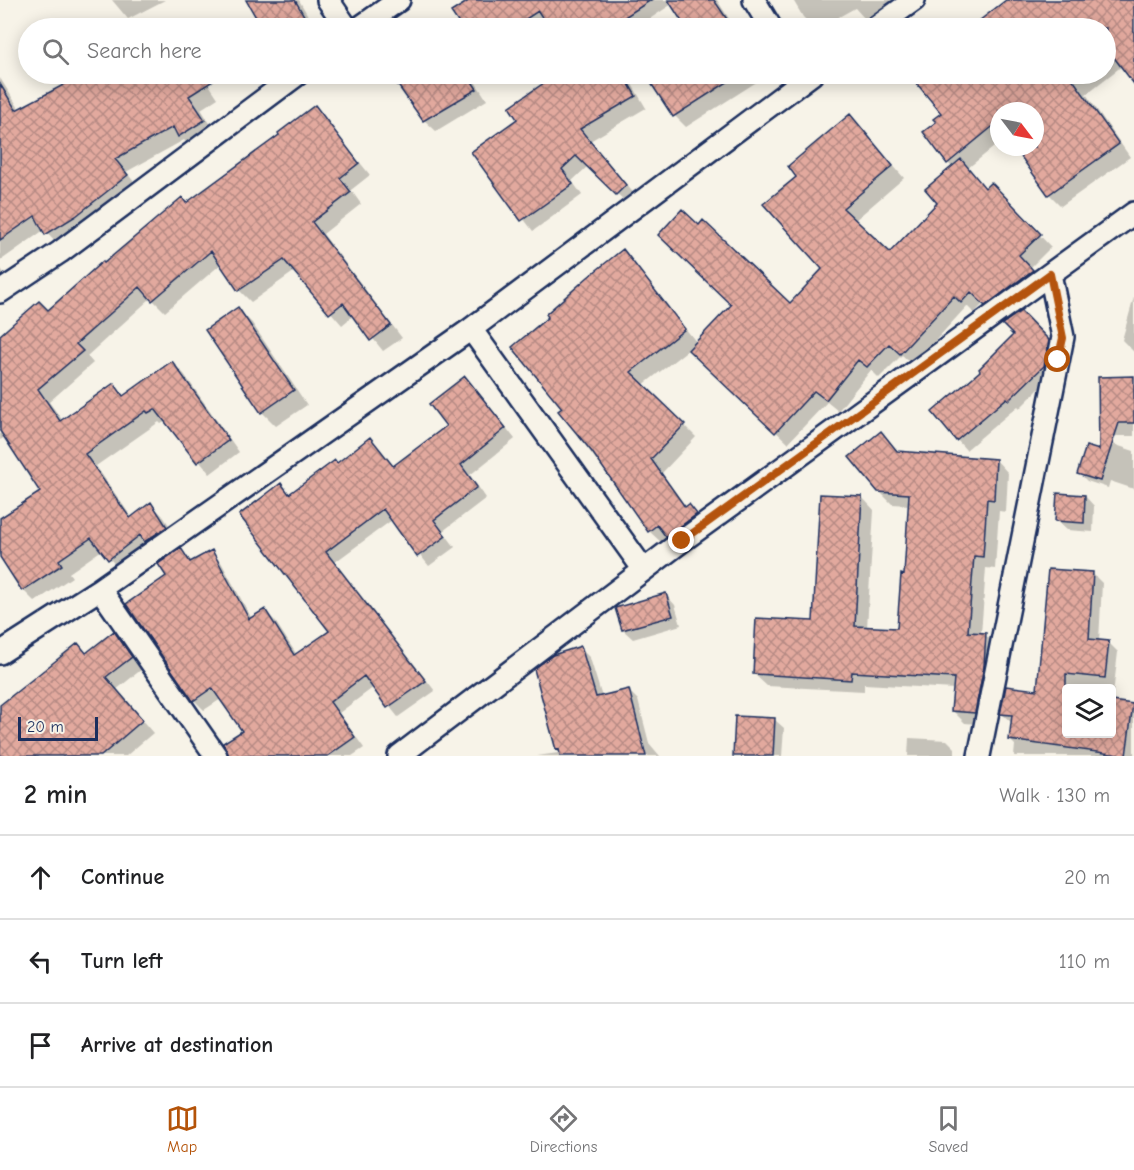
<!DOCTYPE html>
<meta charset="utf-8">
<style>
:root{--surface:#fff;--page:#f2f2f2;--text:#202124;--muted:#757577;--line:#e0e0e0;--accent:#b45309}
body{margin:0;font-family:"Comic Neue",sans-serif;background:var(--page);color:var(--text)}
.controls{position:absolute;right:18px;bottom:18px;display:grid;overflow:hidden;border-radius:6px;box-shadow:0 3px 15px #0003}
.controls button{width:54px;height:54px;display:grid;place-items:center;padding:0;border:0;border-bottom:2px solid var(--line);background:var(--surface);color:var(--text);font:30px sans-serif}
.compass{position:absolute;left:990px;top:102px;width:54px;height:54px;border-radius:50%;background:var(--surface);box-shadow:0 3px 15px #0003;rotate:122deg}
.scale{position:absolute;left:18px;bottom:15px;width:80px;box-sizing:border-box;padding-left:6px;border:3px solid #1b2f5e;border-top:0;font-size:16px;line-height:21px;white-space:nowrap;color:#1b2f5e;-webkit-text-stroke:4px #f7f3e8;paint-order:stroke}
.stop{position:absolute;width:18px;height:18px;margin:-14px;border:4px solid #b45309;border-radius:50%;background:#fff}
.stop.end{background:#b45309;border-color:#fff;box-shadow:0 2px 6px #0008}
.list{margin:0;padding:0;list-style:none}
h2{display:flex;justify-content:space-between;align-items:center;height:78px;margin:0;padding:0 24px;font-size:26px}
h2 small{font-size:20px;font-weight:400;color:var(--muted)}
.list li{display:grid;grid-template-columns:39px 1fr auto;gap:18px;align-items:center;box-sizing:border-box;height:84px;padding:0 24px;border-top:2px solid var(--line)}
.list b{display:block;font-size:22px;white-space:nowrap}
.list em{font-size:20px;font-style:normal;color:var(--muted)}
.icon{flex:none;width:33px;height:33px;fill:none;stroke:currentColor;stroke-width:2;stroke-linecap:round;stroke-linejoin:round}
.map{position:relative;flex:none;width:1134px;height:756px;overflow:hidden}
.search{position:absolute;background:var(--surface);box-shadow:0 3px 15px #0003;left:18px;right:18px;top:18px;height:66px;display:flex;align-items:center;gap:15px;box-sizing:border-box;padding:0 21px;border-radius:33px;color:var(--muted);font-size:22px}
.sheet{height:330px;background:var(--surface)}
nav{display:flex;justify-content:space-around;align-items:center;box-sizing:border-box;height:84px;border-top:2px solid var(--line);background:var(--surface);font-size:16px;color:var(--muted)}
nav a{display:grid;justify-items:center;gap:3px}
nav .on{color:var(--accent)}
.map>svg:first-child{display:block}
.shadow{fill:#0003;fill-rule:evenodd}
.building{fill:url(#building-cross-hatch);stroke:#1b2f5e;stroke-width:1.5}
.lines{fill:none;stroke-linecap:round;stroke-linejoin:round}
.street-casing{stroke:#1b2f5e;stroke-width:26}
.street{stroke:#f7f3e8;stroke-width:21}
.route{stroke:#b45309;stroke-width:8}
</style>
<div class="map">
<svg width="1134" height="756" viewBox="0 0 1134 756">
<defs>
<pattern id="building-cross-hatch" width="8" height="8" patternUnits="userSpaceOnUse" patternTransform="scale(1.5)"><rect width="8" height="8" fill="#e2a99e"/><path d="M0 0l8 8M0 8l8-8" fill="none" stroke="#b68a84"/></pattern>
</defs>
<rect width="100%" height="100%" fill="#f7f3e8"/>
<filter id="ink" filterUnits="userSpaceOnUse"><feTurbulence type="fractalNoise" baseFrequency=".0167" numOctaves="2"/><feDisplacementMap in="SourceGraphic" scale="12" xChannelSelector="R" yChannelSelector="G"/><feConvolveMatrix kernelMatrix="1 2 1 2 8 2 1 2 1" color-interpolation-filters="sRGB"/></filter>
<g filter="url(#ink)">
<path class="shadow" d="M112 0H165L128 19Z
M248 0H299L315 28H264Z
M464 0H717L735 28H688L672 4 636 28H453L460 24 467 4Z
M793 0H910L873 28 855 8 819 28H814L803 17Z
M1008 0H1134V82L1122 66 1086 94 1130 157 1061 206 1049 194 1015 147H1035V111H999V143L968 168 986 189 1002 196 1051 247 1030 268 1044 283 997 316 984 303 974 313 967 306 913 365 902 355 879 378 871 370 838 411 827 402 788 443 689 349 643 385 696 437 662 473 687 508 701 519 662 543 649 531 560 411 564 408 623 251 697 343 790 305 825 269 798 177 850 116 904 178 854 221 890 254 939 203 952 167 948 163 938 122 943 113 911 74H1106V28H972Z
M87 74H202L218 98 201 109 216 133 192 148 184 140 126 172 139 188 59 246 44 230 0 261V143L58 90Z
M392 74H470L487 100 436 131 424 120Z
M560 74H626L646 108 590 141 636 196 628 204 588 166 572 181 582 195 533 231 473 153 519 119 511 107Z
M654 74H764L766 76 686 127 675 116 649 77Z
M0 78 20 110 0 122Z
M315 107 370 175 351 190 361 204 323 234 402 338 383 351 354 315 342 325 295 271 251 302 239 290 221 264 165 312 151 298 87 356 93 363 49 402 63 421 114 385 125 397 172 362 184 374 239 452 210 474 166 421 161 424 159 422 96 466 132 518 151 504 163 516 178 539 121 571 102 550 69 573 72 577 35 602 23 590 0 554V519L42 492 5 437 0 440V337L48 312 104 265 281 135Z
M0 267 10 283 0 290Z
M1134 297V352L1122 340Z
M238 309 252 323 307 405 276 426 262 412Z
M1020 313 1058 351 1053 375 1020 408 1018 406 966 450 957 440 983 371 1015 335Z
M1134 378V436H1114Z
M475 388 515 439 470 475 486 498 443 531 455 547 429 566 392 520 335 562 435 691 398 717 374 687 339 713 364 748 352 756H230L244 732 221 699 204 710 194 700 168 577 181 550 192 562 211 552 221 562 252 619 265 610 275 621 297 655 332 631 280 485 290 495 338 464 370 439 394 467 448 426Z
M881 433 900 453 996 460 1008 473 1006 512 999 511 995 569 986 568 981 634 985 635 998 647 987 725 965 723 953 711 955 689 864 684V691L767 686 754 674 814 622 862 497 874 510 867 628 899 630 910 505 892 504 879 491Z
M1101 440 1134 451V489L1110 481 1108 488 1087 481 1079 473 1101 452Z
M1085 496 1094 506 1093 532 1067 530 1057 521Z
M1092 573 1102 583 1099 641 1108 642 1118 652 1112 703 1134 707V756H1014L1015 745 1010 740 1012 723 1002 714 1038 692ZM1066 688H1112V734H1066Z
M666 595 675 605 681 625 633 639 623 630Z
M114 633 142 669 116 690 153 733 126 756H0V708L78 645 87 654Z
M580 648 590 658 602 697 629 691 638 700 649 743 660 756H537L558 753 536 670Z
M775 720 784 728 782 756H734Z
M909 738 947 740 955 748V756H908Z"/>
<path class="building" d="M246 0H295L311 28H262Z
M470 0H651L608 28H549L538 11 512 28H462L451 12Z
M668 0H714L733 28H686Z
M1006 0H1134V84L1106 47V28H970Z
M84 74H224L189 96 205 120 178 137 173 127 115 159 128 175 76 216 45 235 35 216 0 240V84L16 110Z
M390 74H467L477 89 423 121Z
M557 74H623L636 96 580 129 626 185 616 195 576 156 562 169 573 184 521 221 471 152 517 119 509 107Z
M645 74H740L673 117Z
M909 74H1069L1119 144 1048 195 1014 147H1035V111H999V126L997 123 947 164 923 132 936 122 933 119 941 113Z
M315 105 359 163 340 178 351 192 312 222 391 325 370 341 343 303 329 314 284 260 238 291 211 251 152 301 140 287 76 344 83 351 38 389 60 421 114 383 123 396 172 361 229 440 197 463 155 409 148 413 146 411 85 454 130 518 151 502 167 527 144 542 140 535 108 560 91 538 59 560 62 565 22 591 0 557V518L40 492 0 431V335L39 301 48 310 103 261 104 263 182 197 186 203 279 135 278 133Z
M850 114 893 166 843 208 890 252 937 203 925 189 961 159 985 188 991 182 1041 234 1019 255 1033 270 985 306 971 292 961 303 954 296 900 354 889 344 867 367 858 360 826 400 814 391 775 433 688 350 731 305 658 235 682 209 699 225 703 220 790 303 822 269 763 204 796 177 788 166Z
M623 249 685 329 631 372 685 424 651 459 685 507 689 504 697 514 666 537 657 525 648 532 592 452 558 411 562 408 512 347 548 317 546 314 588 277Z
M238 307 294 390 261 413 205 330Z
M1021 311 1049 340 1044 366 1009 400 1007 398 956 441 932 412 980 371 979 369 1013 335 1002 324Z
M465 376 506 428 461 465 477 487 434 520 446 536 417 557 383 509 326 552 426 681 387 708 364 676 330 702 355 737 328 756H229L223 743 242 731 212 688 193 701 126 604 166 576 158 564 181 548 190 562 212 550 249 619 265 609 294 655 329 631 239 515 281 483 289 494 335 460 337 463 370 437 393 466 446 426 429 404Z
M1134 376V423H1119L1100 481 1077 474 1086 446 1099 450 1098 377Z
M881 431 897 451 996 459 994 500 987 499 983 557 974 556 968 632 986 633 984 666 975 713 951 711 954 678 852 672 851 680 753 674 756 618 813 621 820 494 862 496 855 626 897 628 901 574 904 575 909 494 878 492 849 457Z
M1057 493 1085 495 1084 523 1055 521Z
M1048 569 1093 572 1089 639 1109 641 1105 678 1066 674V734H1112V701L1133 704 1126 756 1009 740 1012 715 1000 714 1006 686 1037 690Z
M666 593 673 616 622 630 615 608Z
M114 631 132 657 106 677 143 720 101 756H0V705L78 643 86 653Z
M581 646 596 697 629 689 646 756H560L559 749 556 750 534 669 553 655Z
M735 716 775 718 773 756H733Z"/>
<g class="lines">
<defs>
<path id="street" d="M328 0 347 28
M754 0 771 28
M359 28 399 0
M875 28 914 0
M0 292 60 252 298 74
M471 329 644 570
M100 589 216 756
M0 653 100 589 471 329 812 74
M399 756 682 541 1134 213
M979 756 1063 337 1050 274"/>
</defs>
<use href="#street" class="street-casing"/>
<use href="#street" class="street"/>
</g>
</g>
<g class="lines" filter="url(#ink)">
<path class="route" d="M682 541 1050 274 1063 338 1058 360"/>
</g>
</svg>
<div class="controls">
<button><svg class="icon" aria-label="layers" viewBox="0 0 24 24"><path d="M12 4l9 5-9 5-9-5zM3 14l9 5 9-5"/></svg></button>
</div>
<svg class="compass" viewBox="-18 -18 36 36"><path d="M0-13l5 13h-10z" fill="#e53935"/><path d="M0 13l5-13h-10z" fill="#757577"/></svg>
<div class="scale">20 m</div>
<div class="stop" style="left:1058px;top:360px"></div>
<div class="stop end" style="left:682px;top:541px"></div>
<div class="search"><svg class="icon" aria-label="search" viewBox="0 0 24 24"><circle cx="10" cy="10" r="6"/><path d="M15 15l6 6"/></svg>Search here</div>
</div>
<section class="sheet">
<h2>2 min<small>Walk · 130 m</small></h2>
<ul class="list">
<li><svg class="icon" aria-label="ahead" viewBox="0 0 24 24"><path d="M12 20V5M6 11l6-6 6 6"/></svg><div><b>Continue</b></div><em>20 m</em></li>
<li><svg class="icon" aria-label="left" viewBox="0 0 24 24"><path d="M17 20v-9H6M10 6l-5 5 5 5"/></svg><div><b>Turn left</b></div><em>110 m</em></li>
<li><svg class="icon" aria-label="arrive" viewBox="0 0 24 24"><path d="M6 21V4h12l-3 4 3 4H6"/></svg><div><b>Arrive at destination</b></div></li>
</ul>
</section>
<nav>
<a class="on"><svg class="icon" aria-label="map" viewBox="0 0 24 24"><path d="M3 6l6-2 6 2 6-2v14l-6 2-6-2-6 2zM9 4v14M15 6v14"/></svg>Map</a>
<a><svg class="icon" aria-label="directions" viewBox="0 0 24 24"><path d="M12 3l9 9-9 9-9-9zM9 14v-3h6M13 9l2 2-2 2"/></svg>Directions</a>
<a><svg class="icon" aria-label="saved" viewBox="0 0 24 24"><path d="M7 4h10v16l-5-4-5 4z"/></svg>Saved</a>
</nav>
